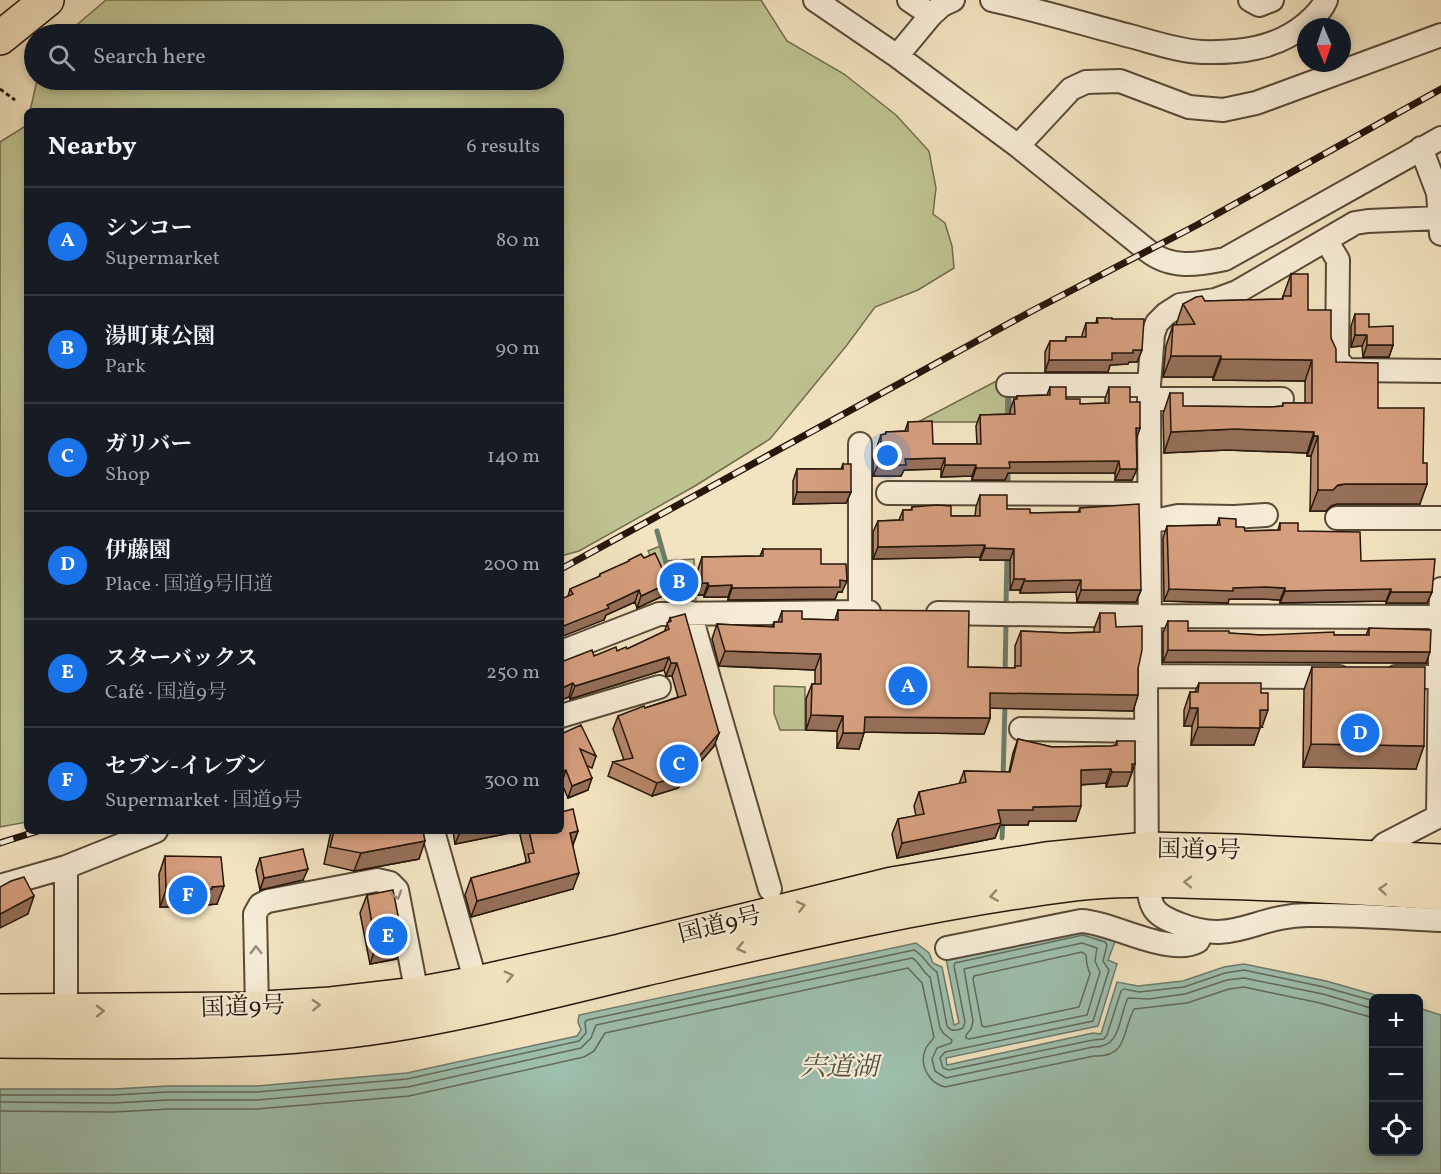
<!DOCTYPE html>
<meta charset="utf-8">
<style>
:root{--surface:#171b24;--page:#20242c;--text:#f1f3f6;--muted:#9ea1a6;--line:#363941;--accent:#1a73e8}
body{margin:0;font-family:Vollkorn,"Noto Serif JP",serif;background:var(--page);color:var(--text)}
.controls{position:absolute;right:18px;bottom:18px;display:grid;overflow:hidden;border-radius:9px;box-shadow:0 3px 9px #0003}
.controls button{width:54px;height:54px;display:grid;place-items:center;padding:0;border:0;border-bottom:2px solid var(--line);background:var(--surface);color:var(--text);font:30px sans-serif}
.compass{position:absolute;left:1297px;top:18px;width:54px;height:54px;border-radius:50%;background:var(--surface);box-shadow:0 3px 9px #0003;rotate:178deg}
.you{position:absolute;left:888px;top:456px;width:21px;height:21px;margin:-15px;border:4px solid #fff;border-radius:50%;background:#1a73e8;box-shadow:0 0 0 9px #1a73e833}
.badge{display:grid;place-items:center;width:39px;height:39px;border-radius:50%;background:var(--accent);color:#fff;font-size:20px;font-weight:700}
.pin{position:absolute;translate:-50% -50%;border:3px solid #fff;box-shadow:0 2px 6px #0006}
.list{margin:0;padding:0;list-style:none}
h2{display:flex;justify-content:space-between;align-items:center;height:78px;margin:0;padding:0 24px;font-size:26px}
h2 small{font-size:20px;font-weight:400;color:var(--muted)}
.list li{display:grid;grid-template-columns:39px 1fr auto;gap:18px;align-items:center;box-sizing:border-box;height:108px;padding:0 24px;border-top:2px solid var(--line)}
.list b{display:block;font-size:22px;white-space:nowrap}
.list p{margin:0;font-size:20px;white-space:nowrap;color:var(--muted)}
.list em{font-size:20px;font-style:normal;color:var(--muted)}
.icon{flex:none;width:33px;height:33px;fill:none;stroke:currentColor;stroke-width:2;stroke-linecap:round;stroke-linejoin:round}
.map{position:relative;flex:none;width:1441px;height:1174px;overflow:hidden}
.search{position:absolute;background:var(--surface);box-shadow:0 3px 9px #0003;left:24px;top:24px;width:540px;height:66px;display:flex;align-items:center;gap:15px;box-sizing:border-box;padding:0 21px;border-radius:33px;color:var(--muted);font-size:22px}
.panel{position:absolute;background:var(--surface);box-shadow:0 3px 9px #0003;left:24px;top:108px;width:540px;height:726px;border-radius:9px}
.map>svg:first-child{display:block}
.green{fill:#bec391;stroke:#726c4e;stroke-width:1.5}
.water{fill:#9dbfad;stroke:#6d7b6c;stroke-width:1.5}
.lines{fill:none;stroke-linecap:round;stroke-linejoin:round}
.shore{stroke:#626a5c;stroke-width:1.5}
.stream{stroke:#6d7b6c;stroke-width:5}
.minor-casing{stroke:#594a38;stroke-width:26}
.highway-casing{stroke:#26160b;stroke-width:36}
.path{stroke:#26160b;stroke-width:3;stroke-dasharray:4.5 3;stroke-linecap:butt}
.minor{stroke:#f7edd7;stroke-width:22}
.highway{stroke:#f3e4c1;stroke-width:33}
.rail-casing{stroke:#26160b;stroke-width:7}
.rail{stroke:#f7edd7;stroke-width:4.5;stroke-dasharray:14;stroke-linecap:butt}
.wall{fill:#b7886c;stroke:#26160b;stroke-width:1.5}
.shaded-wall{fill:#956f58;stroke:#26160b;stroke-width:1.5}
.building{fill:#d59e7e;stroke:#26160b;stroke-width:1.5}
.oneway{stroke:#97876f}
.oneway2{stroke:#998c7b}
.labels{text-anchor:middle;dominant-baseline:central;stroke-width:4.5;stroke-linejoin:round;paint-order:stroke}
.street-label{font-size:24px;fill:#26160b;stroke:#f7edd7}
.water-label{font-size:26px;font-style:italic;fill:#505144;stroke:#f7edd7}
</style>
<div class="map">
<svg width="1441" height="1174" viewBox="0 0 1441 1174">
<rect width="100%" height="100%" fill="#f3e4c1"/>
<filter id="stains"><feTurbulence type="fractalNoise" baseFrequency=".00333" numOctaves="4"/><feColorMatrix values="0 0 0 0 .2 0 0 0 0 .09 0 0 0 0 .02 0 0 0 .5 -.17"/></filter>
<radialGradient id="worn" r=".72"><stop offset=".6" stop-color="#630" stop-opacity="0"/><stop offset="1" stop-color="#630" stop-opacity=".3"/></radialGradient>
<path class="green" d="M106 0H761L787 41 844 74 896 115 929 151 936 188 933 214 945 223 952 246 954 268 918 290 875 307 847 345 770 439 695 486 579 551 561 556V111H30L37 80H554V34H66Z
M27 125V822L0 827V142Z
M1006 376V422H918Z
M660 546 664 561 694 559 696 604H673L648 551Z
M774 686 805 687V730H780L774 713Z"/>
<path class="water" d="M1083 929 1116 939 1108 960 1117 964 1098 1026 946 1058 947 1065 1093 1033 1101 1034 1117 982 1138 986 1183 981 1224 967 1244 964 1326 981 1386 998H1374V1152H1418L1419 1008 1441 1015V1174H0V1089H114L168 1086H257L407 1073 577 1036 581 1030 578 1022 579 1015 916 943 929 953 933 963 942 967 954 1025 959 1023 946 959Z"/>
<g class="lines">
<path class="shore" d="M1082 943 1097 948 1095 961 1100 972 1087 1015 969 1039 966 1038V1035L971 1029 973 1021 964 969Z
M1082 952 1086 955 1087 965 1090 974 1079 1007 985 1027 982 1026 973 979 974 976Z
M0 1095H114L168 1092H257L407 1079 579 1041 586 1033 585 1022 587 1020 914 950C924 955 927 966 937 972L947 1026C951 1032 957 1031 963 1028L965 1022 954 966 955 963 1083 935 1105 942 1107 945 1103 961 1109 970 1093 1021 945 1052 940 1058 943 1068 949 1070 1093 1040 1104 1039 1107 1035 1121 991 1124 989 1139 992 1184 987 1225 973 1244 970 1324 987 1374 1001
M0 1102 114 1103 168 1100H257L408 1087 581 1048 591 1038 596 1025 912 958C920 962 922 972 930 977L940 1028 944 1034 952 1040 951 1043 937 1048 932 1059 935 1071 946 1078 1093 1047C1122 1048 1118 1018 1128 998L1149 999 1185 994 1227 980 1244 978 1323 994 1374 1009
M0 1111 114 1112 169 1109H257L409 1096 584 1057 594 1051 605 1033 908 968 922 983 934 1037C932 1041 928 1044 926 1048 918 1065 929 1083 945 1087L1094 1056C1128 1058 1122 1031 1134 1009L1187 1003 1229 989 1244 987 1320 1003 1374 1018"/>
<path class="stream" d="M1009 420V394
M1008 484V468
M657 531 678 605
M1006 605 1007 556
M1005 674 1006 624
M1003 779 1005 704
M1002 838 1003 818"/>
<defs>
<path id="minor" d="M815 0 897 56 1018 146 1148 251C1171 269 1197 265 1225 259L1441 138
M909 0 931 15 942 5 953 0
M992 0C1038 10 1084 24 1130 36 1153 42 1178 51 1202 52 1239 53 1276 49 1306 24 1314 17 1322 10 1326 0
M1250 0 1259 5 1272 0
M897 56 931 15
M1018 146 1071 89 1086 82 1120 81 1189 107 1223 110 1256 103 1441 35
M1421 148 1438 193 1441 234
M1440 218 1368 221 1355 223 1237 292 1215 300 1180 305 1166 314 1157 323 1153 334 1149 385 1150 666 1146 684 1147 881C1151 908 1152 914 1179 924 1234 946 1255 915 1308 915 1352 914 1397 918 1441 920
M1326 240 1338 260 1337 359 1346 370 1441 371
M1008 385H1149
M1152 399H1282
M860 444V612
M888 493 1149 494
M1337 518H1441
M1149 522 1178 516 1234 517 1266 515
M690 613 770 889
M938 613 1149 616 1441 617
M561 652 659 614 869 612
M1149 676 1339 677
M1396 677H1439
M561 716 659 687
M1021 729 1146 731
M1438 816 1441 589
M433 831 476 983
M1373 856 1385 844 1441 815
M66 867 156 831
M0 886 66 867V1022
M947 948 1081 921C1112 922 1169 957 1198 941L1202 932
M257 1008 255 914 260 905 268 901 377 880 390 883 397 890 417 994"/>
<path id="highway" d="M0 38 47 0
M0 1011 245 1009 331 1004 417 994 476 983 620 951 892 884 1046 859 1147 849 1236 851 1441 861
M0 1041C136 1042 274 1046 409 1022 488 1008 566 988 645 969 787 936 930 902 1075 884 1121 878 1168 881 1214 882 1290 884 1365 888 1441 893"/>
</defs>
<use href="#minor" class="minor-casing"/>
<use href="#highway" class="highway-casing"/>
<path class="path" d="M0 89 15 100"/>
<use href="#minor" class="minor"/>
<use href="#highway" class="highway"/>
<defs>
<path id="rail" d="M561 569 1030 312 1197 225 1441 89
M0 843 38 831"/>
</defs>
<use href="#rail" class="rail-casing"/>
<use href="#rail" class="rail"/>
</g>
<path class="wall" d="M1291 274 1308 310 1331 338 1336 362 1378 408 1420 504H1337L1331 506 1326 511H1310L1311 456H1307V453L1227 450 1164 453 1163 414 1170 393 1183 406 1271 407 1282 406 1283 403H1305V381L1213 380V377H1163L1166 346 1173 325H1176L1183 304 1205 301 1282 299Z
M1355 314 1369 327 1393 345 1389 357H1363L1362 346 1351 347V326Z
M1097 318 1112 319 1142 350 1137 362H1129L1128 364 1110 365 1108 372H1045V352L1050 341H1065L1066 337H1082V335L1086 323H1096Z
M1050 387 1066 399 1080 404 1105 403V399L1109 387 1130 402 1140 428 1136 438 1137 469 1132 480H1115V473H1008L1005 480H972V476L941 477V469L904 470 901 476H873V458L881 435 885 434 886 432 905 431 908 422 933 444H977L976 426 980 415 1010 414V410L1014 399H1016L1017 396 1047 395Z
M843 464 851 492 846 503 793 504V481L797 469H841Z
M980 495 1007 509 1030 513 1078 512 1080 508 1141 590 1136 602H1077L1076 592 1020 593V590H1010V560H980V557L873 559V532L878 521 899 520 903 510H911L912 507 951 516H975L976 507Z
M1219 518 1245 531 1278 530 1280 523 1298 531 1361 561 1432 592 1427 603H1386V601L1280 603V600L1262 599H1229L1228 603 1164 601 1163 538 1167 526 1217 525Z
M763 549 821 564 842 592H838L835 599 728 600V597H704V595H698V569L702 557 760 556Z
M629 560 665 595 637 608 635 602 606 615 604 620 568 596 570 589 599 577 600 574 628 562Z
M838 610 968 667 1014 668 1015 666V646L1021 631 1066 633 1094 632V629L1100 613 1116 627 1138 669V695L1133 711 990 708V718L984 734 864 732 859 749 837 748V731L806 730V699L812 684H815V670L719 666 712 639 717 624 772 627 774 622H778L782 611 802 619 835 620Z
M670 618 719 733 714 746 678 788 652 796 608 776 613 762 624 760 613 729 618 716 645 708 678 697 672 676H666L664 670 570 699 569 697 561 700V662L627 649 664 632Z
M1168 621 1188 631 1261 635H1366L1369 628 1426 663 1163 662V633Z
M1312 667 1416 769 1303 767 1304 690Z
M1199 683 1262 727H1260L1254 745H1191L1192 726H1184V710L1190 692H1195Z
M561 734 596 756 592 768 587 766 588 790 568 798 561 782Z
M1018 739 1052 747 1111 746 1116 745 1117 741 1135 764 1127 786 1106 787V783L1081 785 1076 821H1029L1028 825H1000L995 838 897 858 892 834 898 819 916 816 914 806 919 792 959 784 964 771 1009 772 1013 753Z
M331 831H423L419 859 354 871 324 864Z
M453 831H520L455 844Z
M522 831H578L573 845V889L471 917 465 895 471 878 525 863 526 860 520 835Z
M165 856 217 904 206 905 205 907H160L159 874Z
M260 858 303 880 260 890 256 870Z
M367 895 403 941 396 959 370 964 360 913Z"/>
<path class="shaded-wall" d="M1355 335H1367L1362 346 1351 347Z
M1367 345H1393L1389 357H1363Z
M1133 350H1142L1137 362H1129L1128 364 1110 365 1108 372H1045L1049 360 1112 353Z
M1171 356H1221L1213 377H1163Z
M1221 359 1312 360 1305 381 1213 380Z
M1136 428H1140L1136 440Z
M1235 429 1314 432 1307 453 1227 450 1164 453 1171 432Z
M1314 436H1318L1311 456H1307Z
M945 458 941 469 904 470 901 476H873L878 465 905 459Z
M1119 461 1115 473H1008L1005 480H972L976 468 1009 462Z
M945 465H976L972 476 941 477Z
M1120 469H1137L1132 480H1115Z
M1345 484H1427L1420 504H1337L1331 506 1326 511H1310L1318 490Z
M797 492H851L846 503 793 504Z
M985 545 980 557 873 559 878 547Z
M985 548 1014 549 1010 560H980Z
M1014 579H1025L1020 590H1010Z
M840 580 847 581 842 592H838L835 599 728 600 732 588Z
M1081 580 1076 592 1020 593 1024 581Z
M669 583 665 595 637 608 641 596Z
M702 583H708L704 595H698Z
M732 585 728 597H704L709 586Z
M1266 587 1285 588 1280 600 1262 599H1229L1228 603 1164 601 1169 589Z
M1391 589 1386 601 1280 603 1285 591Z
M639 590 635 602 606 615 604 620 561 637V627Z
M1081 590H1141L1136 602H1077Z
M1391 592H1432L1427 603H1386Z
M1168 650 1430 652 1426 663 1163 662Z
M725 651 821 654 815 670 719 666Z
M669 657 664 670 570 699 575 686Z
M671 663H677L672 676H666Z
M573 683 569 697 561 700V692L562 688Z
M990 693 1138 695 1133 711 984 708Z
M1190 708H1198L1192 726H1184Z
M1260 710H1268L1262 727H1254Z
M811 715 843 716 837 731 806 730Z
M865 717 990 718 984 734 859 732Z
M1198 727 1260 728 1254 745H1191Z
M719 733 714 746 678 788 652 796 657 783Z
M843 733H864L859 749 837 748Z
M1311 744 1424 746 1416 769 1303 767Z
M1132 764H1135L1127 786 1106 787 1112 772Z
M1111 769 1106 783 1076 785 1081 770Z
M566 770 562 782H561V771Z
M592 778 588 790 568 798 572 786Z
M1081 806 1076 821H1029L1028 825H1000L995 838 897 858 902 843 998 810 1033 807Z
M464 831H520L455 844 460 832Z
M578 831 572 847 570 833Z
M425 841 419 859 354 871 361 853Z
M308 869 303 880 260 890 264 878Z
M579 873 573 889 471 917 477 901Z
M224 886 217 904 206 905 205 907H160L166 890Z
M34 896 28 914 0 928V914Z
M403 941 396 959 370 964 376 946Z"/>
<path class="building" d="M1291 274H1308V310H1331V338L1336 349V362L1378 363V408H1424L1423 463H1427V484H1345L1338 485 1333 490H1318V436H1314V432L1235 429 1171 432 1170 393H1183V406L1271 407 1283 406V403H1312V360L1221 359V356H1171L1173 325 1195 324 1183 304 1196 297 1202 296 1205 301 1283 299V296H1291Z
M1355 314H1369V327L1393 326V345H1367V335H1355Z
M1097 318H1112V319H1144L1142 350H1133V353H1112V360H1049L1050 341H1066V337H1086V323H1098Z
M1050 387H1066V399H1080V404L1109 403V387H1130V402H1140V428H1136L1137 469H1120L1119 461 1009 462 1010 468H976V465H945V458L905 459 906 465H878V446H881V435L886 434V432L908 431V422L932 421 933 444H981L980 415 1015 414 1014 399H1017V396L1050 395Z
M843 464H851V492H797V469H843Z
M980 495H1007V509H1030V513L1080 512V508L1139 504 1141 590H1081V580L1024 581 1025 579H1014V549L985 548V545L878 547V521L903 520V510H912V507L937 505 951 506V516H980Z
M1219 518 1236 519V527H1244L1245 531 1280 530V523H1298V531L1360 532 1361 561 1435 559 1432 592H1391V589L1285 591V588L1266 587 1233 588V591L1169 589 1167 526 1220 525Z
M763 549H821V564H846L847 581 840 580V587L732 588V585L709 586 708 583H702V557L763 556Z
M655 553 669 583 641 596 639 590 607 605 609 608 561 627V599L573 594 570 589 600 576V574L629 561V560L641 554 644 558Z
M838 610 969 611 968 667 1015 668V666H1021V631L1066 633 1100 632V613H1115L1116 627 1142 626V650L1138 669V695L990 693V718L865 717 864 733H843V716L811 715 812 684H821V654L725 651 717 624 774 627V622H782V611H802V619L838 620Z
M685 614 719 733 683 775 657 783 613 762 633 758 618 716 644 706 645 708 686 695 677 663H671L669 657 575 686 573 683 562 688 561 685V662L592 650 594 656 616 647 617 651 626 647 627 649 669 629 667 623 671 621 670 618Z
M1168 621H1188V631H1229V633L1261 635 1334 632V635H1369V628L1431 630 1430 652 1168 650Z
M1312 667H1425L1424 746 1311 744Z
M1199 683H1261V693H1268V710H1260V728L1198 727V708H1190V692H1198Z
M581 725 596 756 580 749 592 778 572 786 566 770 561 771V734Z
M1018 739 1052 747 1111 746 1117 745V741H1135V764H1132V772H1112L1111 769 1081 770V806L1033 807V810H998L1001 823 902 843 898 819 924 814 919 792 966 782 964 771 1010 772Z
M573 809 578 831 570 833 579 873 477 901 471 878 530 862 528 854 534 853 529 831H561V812Z
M334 831H423L425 841 361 853 330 847Z
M303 849 308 869 264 878 260 858Z
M165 856 221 857 224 886 212 887V889L166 890Z
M24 877 34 896 0 914V887L11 881Z
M393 890 403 941 376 946 367 895Z"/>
<defs><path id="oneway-chevron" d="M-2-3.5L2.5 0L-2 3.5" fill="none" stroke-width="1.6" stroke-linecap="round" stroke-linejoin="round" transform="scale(1.5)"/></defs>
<g class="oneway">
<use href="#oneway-chevron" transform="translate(1188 882) rotate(-179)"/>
<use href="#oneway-chevron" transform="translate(1383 889) rotate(-176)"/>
<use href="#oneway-chevron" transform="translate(994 896) rotate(171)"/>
<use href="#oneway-chevron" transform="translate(801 906) rotate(-14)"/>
<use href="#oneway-chevron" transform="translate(741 948) rotate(167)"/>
<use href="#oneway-chevron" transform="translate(509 976) rotate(-13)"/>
<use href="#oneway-chevron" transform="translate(316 1005) rotate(-3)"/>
<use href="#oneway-chevron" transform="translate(100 1011) rotate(-1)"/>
</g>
<g class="oneway2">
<use href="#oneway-chevron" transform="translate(397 895) rotate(72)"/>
<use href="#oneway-chevron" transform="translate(256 950) rotate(-91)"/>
</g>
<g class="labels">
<g class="street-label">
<text transform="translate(1199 851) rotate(1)">国道9号</text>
<text transform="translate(720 926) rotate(-14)">国道9号</text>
<text transform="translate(243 1008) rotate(-2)">国道9号</text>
</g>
<g class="water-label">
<text x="839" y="1068">宍道湖</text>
</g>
</g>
<rect width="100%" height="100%" filter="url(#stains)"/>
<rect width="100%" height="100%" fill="url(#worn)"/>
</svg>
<div class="controls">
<button>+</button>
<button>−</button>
<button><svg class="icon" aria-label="locate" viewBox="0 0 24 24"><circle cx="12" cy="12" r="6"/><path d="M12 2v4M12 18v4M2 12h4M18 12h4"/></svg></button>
</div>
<svg class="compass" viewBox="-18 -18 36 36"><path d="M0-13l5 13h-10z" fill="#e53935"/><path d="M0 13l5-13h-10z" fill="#9ea1a6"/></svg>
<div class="you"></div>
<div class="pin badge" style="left:908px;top:686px">A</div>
<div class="pin badge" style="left:679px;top:582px">B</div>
<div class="pin badge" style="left:679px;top:764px">C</div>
<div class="pin badge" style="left:1360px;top:733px">D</div>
<div class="pin badge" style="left:388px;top:936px">E</div>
<div class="pin badge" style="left:188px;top:895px">F</div>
<div class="search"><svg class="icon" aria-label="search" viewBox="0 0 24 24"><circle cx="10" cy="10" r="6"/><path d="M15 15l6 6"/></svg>Search here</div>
<section class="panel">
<h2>Nearby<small>6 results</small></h2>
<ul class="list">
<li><span class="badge">A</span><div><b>シンコー</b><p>Supermarket</p></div><em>80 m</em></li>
<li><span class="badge">B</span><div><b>湯町東公園</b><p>Park</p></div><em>90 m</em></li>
<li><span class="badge">C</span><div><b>ガリバー</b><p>Shop</p></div><em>140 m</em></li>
<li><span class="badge">D</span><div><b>伊藤園</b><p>Place · 国道9号旧道</p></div><em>200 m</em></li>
<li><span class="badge">E</span><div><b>スターバックス</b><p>Café · 国道9号</p></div><em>250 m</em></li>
<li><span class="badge">F</span><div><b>セブン-イレブン</b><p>Supermarket · 国道9号</p></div><em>300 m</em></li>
</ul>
</section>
</div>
